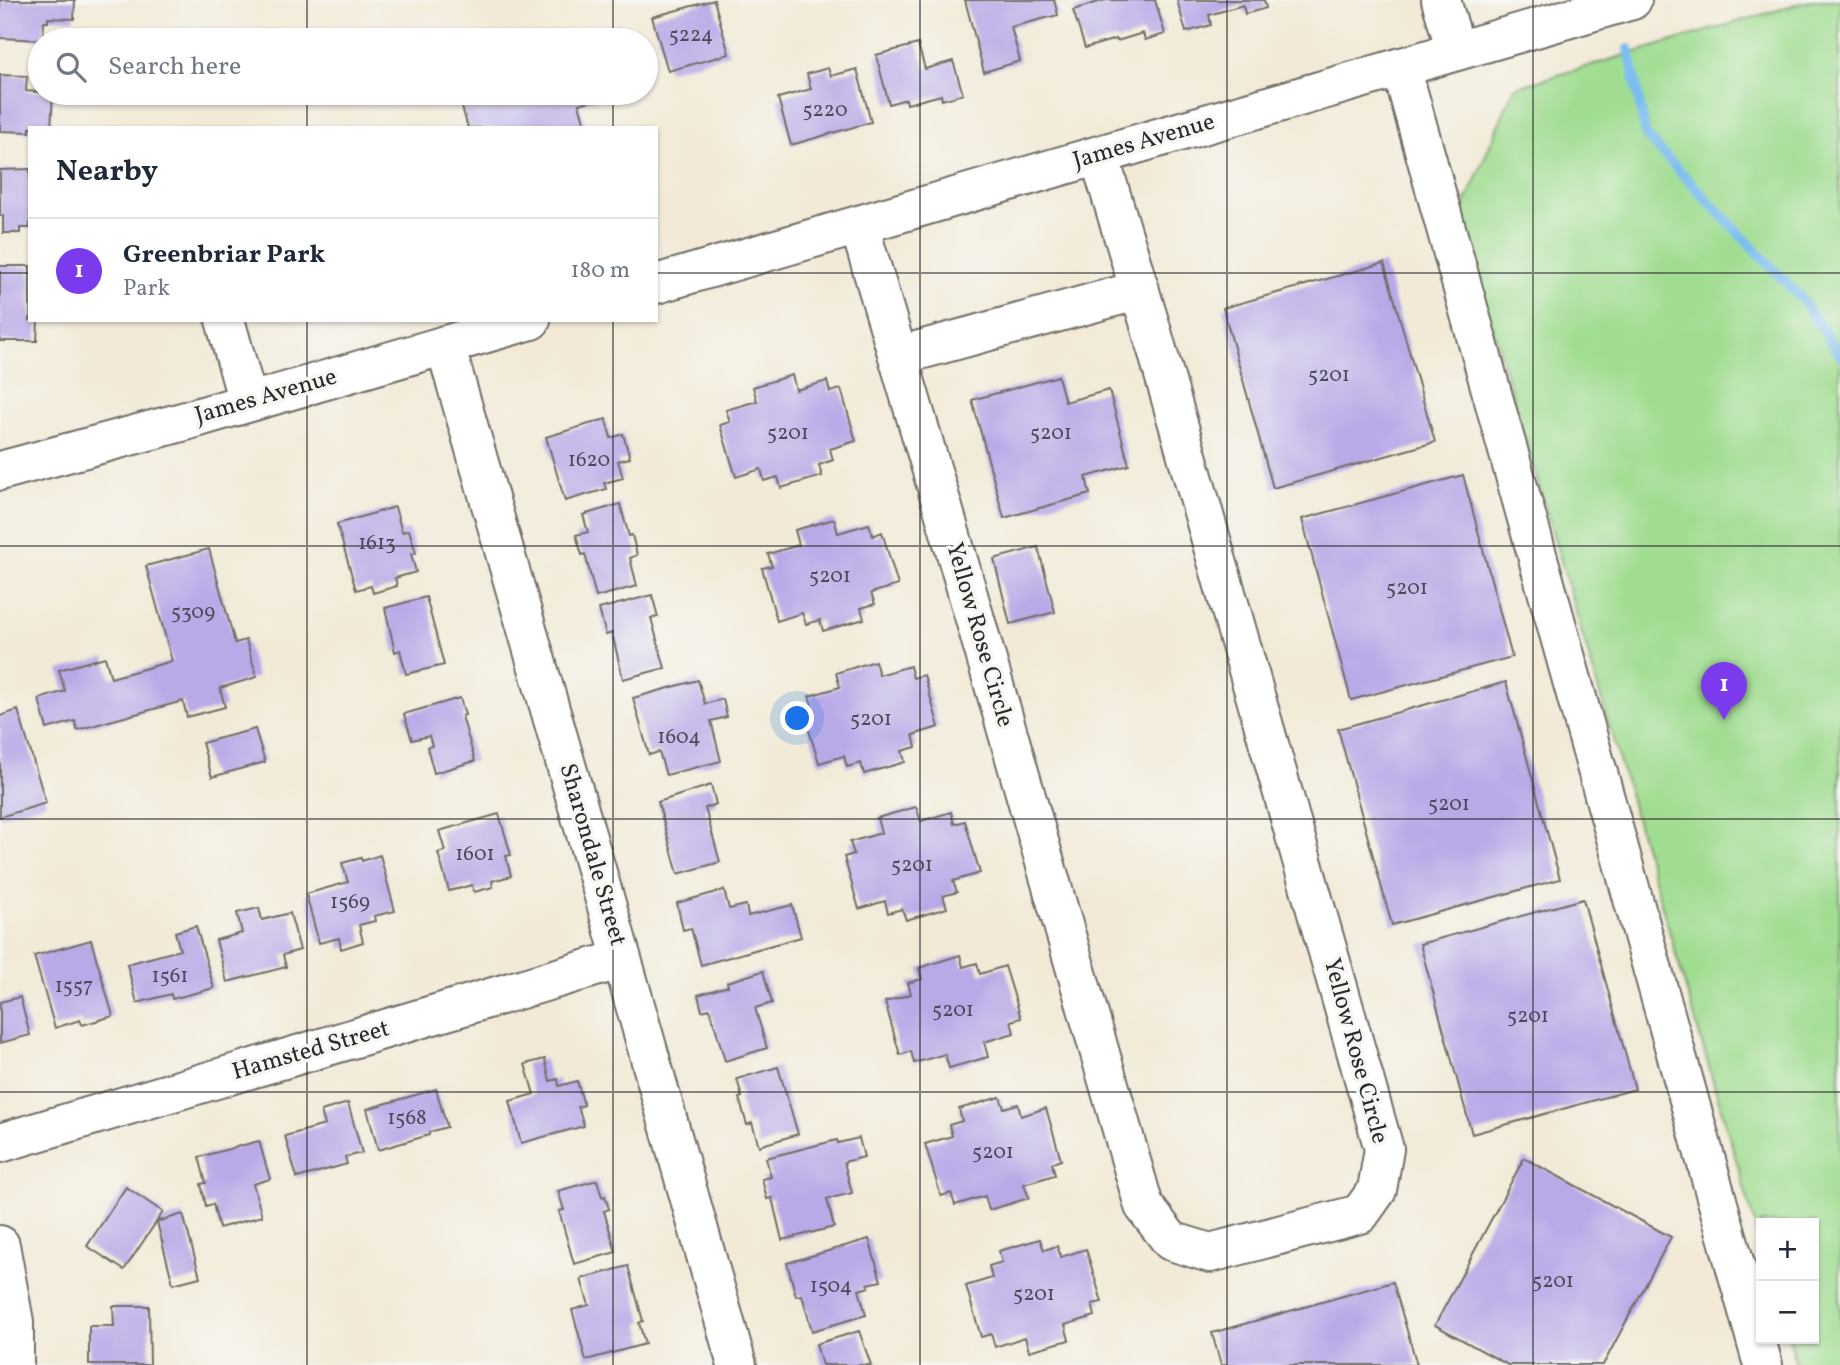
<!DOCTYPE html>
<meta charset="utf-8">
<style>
:root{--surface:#fff;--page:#f2f2f3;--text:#1f2937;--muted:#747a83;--line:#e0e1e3;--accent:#7c3aed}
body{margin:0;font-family:Vollkorn,serif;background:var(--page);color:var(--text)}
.controls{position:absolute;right:21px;bottom:21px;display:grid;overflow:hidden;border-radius:0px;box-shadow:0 2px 5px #0004}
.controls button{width:63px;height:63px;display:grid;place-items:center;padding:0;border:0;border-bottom:2px solid var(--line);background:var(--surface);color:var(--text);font:35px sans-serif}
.you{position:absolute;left:798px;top:719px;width:24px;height:24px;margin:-18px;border:5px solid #fff;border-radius:50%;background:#1a73e8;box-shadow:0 0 0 10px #1a73e833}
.badge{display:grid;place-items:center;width:46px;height:46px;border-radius:50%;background:var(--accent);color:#fff;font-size:23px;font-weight:700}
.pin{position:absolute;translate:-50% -58px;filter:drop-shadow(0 2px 4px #0008)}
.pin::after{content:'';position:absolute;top:37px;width:24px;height:21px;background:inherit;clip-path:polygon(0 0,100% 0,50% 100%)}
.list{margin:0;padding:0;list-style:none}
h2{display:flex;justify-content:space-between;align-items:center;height:91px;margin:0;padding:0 28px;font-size:30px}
h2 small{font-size:23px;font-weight:400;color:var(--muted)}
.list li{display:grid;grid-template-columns:46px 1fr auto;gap:21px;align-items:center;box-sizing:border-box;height:105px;padding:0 28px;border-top:2px solid var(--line)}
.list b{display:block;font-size:26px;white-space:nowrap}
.list p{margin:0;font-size:23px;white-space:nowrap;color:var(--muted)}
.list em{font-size:23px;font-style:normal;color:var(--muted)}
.icon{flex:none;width:38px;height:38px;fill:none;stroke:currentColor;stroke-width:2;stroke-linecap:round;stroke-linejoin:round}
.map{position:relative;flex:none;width:1840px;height:1365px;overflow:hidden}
.search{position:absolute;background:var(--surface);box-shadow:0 2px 5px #0004;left:28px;top:28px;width:630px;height:77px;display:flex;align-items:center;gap:18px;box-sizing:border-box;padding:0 24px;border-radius:38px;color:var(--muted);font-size:26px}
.panel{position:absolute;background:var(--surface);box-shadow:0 2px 5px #0004;left:28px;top:126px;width:630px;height:196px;border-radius:0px}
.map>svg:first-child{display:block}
.green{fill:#a0dd91;stroke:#66845e;stroke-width:2}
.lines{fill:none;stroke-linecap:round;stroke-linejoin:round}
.stream{stroke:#7abdf0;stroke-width:10}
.building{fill:#b8a9e7}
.minor-casing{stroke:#716e67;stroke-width:42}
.major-casing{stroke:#716e67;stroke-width:42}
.minor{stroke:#fff;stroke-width:38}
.major{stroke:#fff;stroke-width:38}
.grid{fill:none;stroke:#2b2b2b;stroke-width:2;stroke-opacity:0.55}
.labels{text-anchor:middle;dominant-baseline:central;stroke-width:7;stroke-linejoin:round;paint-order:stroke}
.number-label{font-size:21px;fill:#4e4a5a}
.street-label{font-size:24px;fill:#2b2b2b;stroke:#f6f6f2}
</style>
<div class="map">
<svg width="1840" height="1365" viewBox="0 0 1840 1365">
<rect width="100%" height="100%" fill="#f6f6f2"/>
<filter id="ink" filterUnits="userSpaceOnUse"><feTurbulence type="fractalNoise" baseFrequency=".0143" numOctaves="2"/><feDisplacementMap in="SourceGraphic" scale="14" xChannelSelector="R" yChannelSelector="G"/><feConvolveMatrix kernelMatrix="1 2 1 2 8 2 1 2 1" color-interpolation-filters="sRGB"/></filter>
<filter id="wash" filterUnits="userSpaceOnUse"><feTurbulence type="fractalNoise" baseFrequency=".00686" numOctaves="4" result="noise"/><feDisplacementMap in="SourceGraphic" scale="28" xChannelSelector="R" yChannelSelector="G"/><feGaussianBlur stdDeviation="1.57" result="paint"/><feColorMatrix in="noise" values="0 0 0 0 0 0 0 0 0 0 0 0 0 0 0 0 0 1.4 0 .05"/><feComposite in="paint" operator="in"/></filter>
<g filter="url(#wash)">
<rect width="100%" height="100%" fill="#f2ead7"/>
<path class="green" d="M1812 0H1840V1365H1796L1789 1339H1814V1223H1761V1245L1460 216 1514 88Z"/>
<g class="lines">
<path class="stream" d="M1629 49 1646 136 1801 298 1840 355"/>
</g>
<g id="blocks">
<path class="building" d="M0 0H75L74 19 48 18V22H44L43 40 0 38Z
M714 0 729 54 668 71 652 17Z
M965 0H1054L1058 15 1011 27 1020 61 984 72Z
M1105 0H1155L1165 34 1145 40 1143 33 1117 41 1116 39 1085 48 1073 10Z
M1177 0H1264L1266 8 1245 14 1243 5 1209 15 1211 25 1186 32Z
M618 29 621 40H583L582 39Z
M918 44 925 69 953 61 963 94 942 100 941 95 907 104 906 99 889 104 876 55Z
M828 68 831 76 857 69 871 122 791 145 778 98 811 89 807 74Z
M0 75 27 76 26 91 53 93 51 128H30V132L0 131Z
M458 93H618V94L579 104 586 128H468Z
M30 169V228H20V233H3V216H0V170Z
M1384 263 1435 442 1273 488 1223 308Z
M0 266H30V320H38L37 341H0Z
M792 375 796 390 827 381 830 392 841 389 856 441 830 449 833 460 819 465 822 476 781 488 778 477 764 481 761 469 736 477 720 425 730 422 726 410 757 401 753 387Z
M1058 376 1065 402 1109 390 1129 465 1086 477 1090 494 1004 518 972 400Z
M606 419 611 438 623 434 630 458 618 461 623 478 604 483 606 489 565 501 546 437Z
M1463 475 1512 657 1351 700 1302 519Z
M620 504 629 536 632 535 637 555 630 558 637 586 596 597 585 554 582 555 576 535 588 532 583 515Z
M395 507 402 532 409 530 416 553 411 554 416 572 395 578 397 586 373 593 371 586 356 590 337 524Z
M834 519 838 533 869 524 873 536 882 532 898 585 871 593 875 604 861 608 864 619 823 631 820 620 806 624 802 613 777 621 762 568 772 566 768 554 799 545 795 530Z
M1038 547 1055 612 1010 624 994 559Z
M209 549 235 643 246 640 257 677 220 688 225 707 187 717 183 701 77 730 75 721 47 729 39 699 65 691 59 670 105 657 111 678 172 661 146 566Z
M652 595 658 617 651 618 665 668 623 679 612 633 606 635 599 609Z
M426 597 444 665 406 674 400 650 395 652 385 608Z
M875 661 879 675 910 666 913 678 924 675 939 727 913 735 916 747 902 751 905 762 864 774 861 763 847 767 844 756 819 763 803 711 813 708 809 696 840 687 836 673Z
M698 680 705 704 723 699 727 717 711 721 721 761 666 775 659 752 649 755 633 698Z
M1506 682 1560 879 1392 925 1338 729Z
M460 698 465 715 462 716 475 761 434 773 427 747 432 746 429 736 412 740 404 714Z
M18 710 46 803 0 817V716Z
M255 729 265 762 212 777 202 743Z
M711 785 716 804 705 808 720 862 678 874 658 802Z
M916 807 921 821 951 812 954 824 965 821 980 873 953 881 957 892 943 896 947 908 906 920 902 909 888 913 885 901 859 909 844 857 854 854 850 842 881 833 877 818Z
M499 814 511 855 506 856 511 876 492 881 493 887 474 892 472 885 449 891 438 853 445 851 439 831Z
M380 855 395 911 374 916 375 921 359 925 363 942 341 949 339 938 319 943 306 894 348 882 342 863 361 858 362 861Z
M724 890 729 909 746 905 748 916 792 905 801 937 701 965 691 928 683 930 677 903Z
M1583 899 1635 1089 1472 1134 1420 944Z
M259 908 262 920 290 913 300 950 283 955 286 967 227 982 216 940 242 933 237 913Z
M196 926 214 988 172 999 171 994 137 1003 127 964 180 950 175 932Z
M91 940 113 1016 82 1025 80 1020 55 1028 34 956Z
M960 955 963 967 977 963 980 974 1005 966 1021 1018 1011 1021 1014 1033 984 1042 988 1057 949 1068 945 1054 914 1063 911 1051 900 1055 885 1002 911 994 908 983 922 979 919 968Z
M763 971 772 1003 755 1008 767 1048 725 1061 710 1009 702 1011 698 995 728 986 727 982Z
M20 997 30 1035 0 1043V1002Z
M545 1059 550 1081 558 1079 559 1086 577 1081 584 1105 578 1107 584 1126 521 1143 510 1101 534 1094 525 1064Z
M778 1067 798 1134 759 1146 752 1123 747 1125 739 1098 742 1097 737 1079Z
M436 1089 447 1127 429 1132V1135L378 1150 367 1109Z
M1000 1097 1004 1108 1018 1104 1021 1116 1046 1108 1061 1160 1052 1163 1055 1175 1024 1184 1029 1198 989 1210 985 1196 955 1205 951 1193 941 1196 925 1144 952 1136 949 1125 962 1121 959 1109Z
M348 1103 362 1153 345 1157 347 1164 297 1178 285 1136 325 1125 321 1111Z
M859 1138 864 1157 844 1162 852 1193 827 1199 834 1227 782 1240 772 1198 767 1199 762 1179 771 1177 766 1158 837 1140 838 1143Z
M259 1141 270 1179 253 1184 262 1216 219 1228 213 1204 206 1206 201 1184 206 1183 199 1157Z
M1524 1158 1671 1237 1603 1365H1508L1435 1325Z
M597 1180 602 1197 605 1196 609 1209 604 1211 616 1252 574 1264 559 1211 564 1210 558 1191Z
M126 1187 163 1212 124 1270 87 1246Z
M183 1214 200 1277 173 1284 157 1222Z
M869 1239 881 1281 868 1284 869 1287 859 1290 866 1315 812 1331 802 1295 796 1296 787 1263Z
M1040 1239 1044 1250 1057 1246 1061 1257 1086 1249 1102 1302 1092 1304 1095 1316 1065 1325 1069 1340 1029 1351 1025 1337 995 1347 991 1334 981 1337 966 1286 992 1278 989 1266 1002 1262 999 1251Z
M628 1266 643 1321 639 1323 645 1344 586 1360 572 1310 589 1305 581 1279Z
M1393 1282 1417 1365H1221L1212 1333Z
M113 1306H149L150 1365H89V1326H114Z
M859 1331 871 1365H822L816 1344Z"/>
</g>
</g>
<g filter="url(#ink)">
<use href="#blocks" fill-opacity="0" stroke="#716e67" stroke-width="2"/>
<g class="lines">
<defs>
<path id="minor" d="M1441 0 1456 51
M1401 67 1763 1365
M859 225 943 508 1144 1206 1171 1241 1210 1253 1360 1214 1377 1190 1384 1149 1148 318 1099 155
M225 320 248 402
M445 345 622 959 737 1365
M898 356 1140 290
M0 1143 622 959
M0 1245 14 1322V1365"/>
<path id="major" d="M656 284 1632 0
M0 471 182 422 531 320"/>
</defs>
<use href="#minor" class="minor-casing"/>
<use href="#major" class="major-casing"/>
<use href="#minor" class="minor"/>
<use href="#major" class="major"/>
</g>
</g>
<path class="grid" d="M307 0V40M613 0V40M920 0V1365M1227 0V1365M1533 0V1365M307 93V128M613 93V128M0 273H30M656 273H1840M307 320V1365M613 320V1365M0 546H1840M0 819H1840M0 1092H1840"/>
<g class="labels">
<g class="number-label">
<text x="691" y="35">5224</text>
<text x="825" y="110">5220</text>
<text x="1329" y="375">5201</text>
<text x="788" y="433">5201</text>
<text x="1051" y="433">5201</text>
<text x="589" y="460">1620</text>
<text x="377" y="543">1613</text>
<text x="830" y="576">5201</text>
<text x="1407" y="588">5201</text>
<text x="193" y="612">5309</text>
<text x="871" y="719">5201</text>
<text x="679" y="737">1604</text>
<text x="1449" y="804">5201</text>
<text x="475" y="854">1601</text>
<text x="912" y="865">5201</text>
<text x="350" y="902">1569</text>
<text x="170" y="976">1561</text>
<text x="74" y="986">1557</text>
<text x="953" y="1010">5201</text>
<text x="1528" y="1016">5201</text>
<text x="407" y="1118">1568</text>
<text x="993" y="1152">5201</text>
<text x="1553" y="1281">5201</text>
<text x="831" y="1286">1504</text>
<text x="1034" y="1294">5201</text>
</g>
<g class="street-label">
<text transform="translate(1144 142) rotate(-16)">James Avenue</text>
<text transform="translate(266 397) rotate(-16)">James Avenue</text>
<text transform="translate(979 635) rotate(74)">Yellow Rose Circle</text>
<text transform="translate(592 855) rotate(74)">Sharondale Street</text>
<text transform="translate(311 1051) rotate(-16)">Hamsted Street</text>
<text transform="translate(1355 1051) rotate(75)">Yellow Rose Circle</text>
</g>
</g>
</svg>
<div class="controls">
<button>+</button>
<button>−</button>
</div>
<div class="you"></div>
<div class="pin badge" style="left:1724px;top:720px">1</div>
<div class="search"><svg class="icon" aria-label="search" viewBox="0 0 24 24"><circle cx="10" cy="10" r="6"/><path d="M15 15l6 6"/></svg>Search here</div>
<section class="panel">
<h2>Nearby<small></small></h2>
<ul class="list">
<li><span class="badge">1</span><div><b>Greenbriar Park</b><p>Park</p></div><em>180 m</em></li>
</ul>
</section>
</div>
